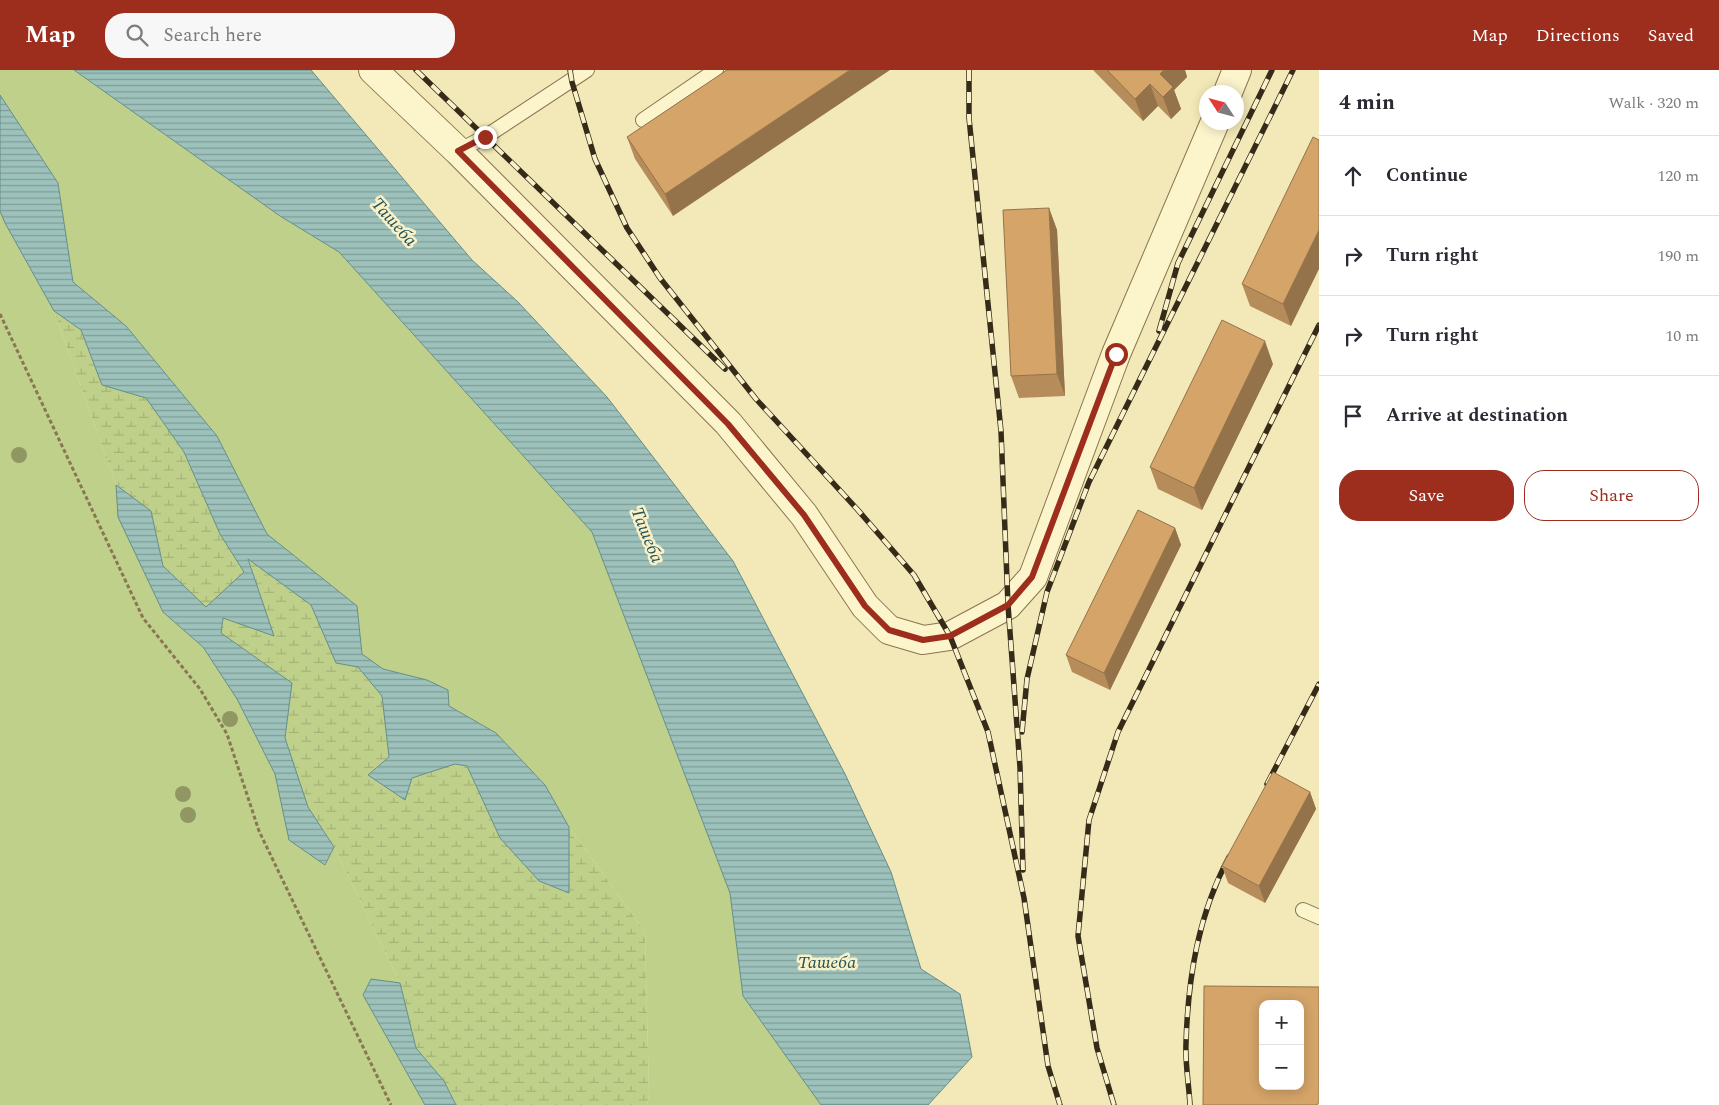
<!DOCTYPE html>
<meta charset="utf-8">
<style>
:root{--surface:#fff;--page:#f7f7f7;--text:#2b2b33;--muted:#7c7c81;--line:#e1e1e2;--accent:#9d2d1c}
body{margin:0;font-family:Spectral,serif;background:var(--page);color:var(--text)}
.controls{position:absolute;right:15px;bottom:15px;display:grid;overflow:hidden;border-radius:10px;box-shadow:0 2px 12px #0003}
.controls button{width:45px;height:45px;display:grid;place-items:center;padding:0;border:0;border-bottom:1px solid var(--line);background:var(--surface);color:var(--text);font:25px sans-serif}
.compass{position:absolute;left:1199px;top:15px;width:45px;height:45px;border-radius:50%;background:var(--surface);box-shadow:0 2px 12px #0003;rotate:306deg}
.stop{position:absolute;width:15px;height:15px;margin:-11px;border:4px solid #9d2d1c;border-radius:50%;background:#fff}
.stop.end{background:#9d2d1c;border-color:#fff;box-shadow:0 1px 5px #0008}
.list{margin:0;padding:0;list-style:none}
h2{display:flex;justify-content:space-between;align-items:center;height:65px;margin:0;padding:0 20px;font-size:21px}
h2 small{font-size:16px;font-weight:400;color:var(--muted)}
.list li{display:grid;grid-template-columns:32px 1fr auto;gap:15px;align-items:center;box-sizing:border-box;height:80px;padding:0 20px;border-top:1px solid var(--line)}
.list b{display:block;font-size:19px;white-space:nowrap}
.list em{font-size:16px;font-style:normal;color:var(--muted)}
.actions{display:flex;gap:10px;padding:15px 20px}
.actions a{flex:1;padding:11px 0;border:1px solid var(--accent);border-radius:20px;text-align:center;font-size:18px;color:var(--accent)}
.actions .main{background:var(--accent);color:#fff}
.icon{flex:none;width:28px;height:28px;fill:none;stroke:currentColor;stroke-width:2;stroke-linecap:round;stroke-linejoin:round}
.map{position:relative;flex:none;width:1319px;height:1035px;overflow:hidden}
header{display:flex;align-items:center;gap:30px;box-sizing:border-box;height:70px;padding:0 25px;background:var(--accent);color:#fff}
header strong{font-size:24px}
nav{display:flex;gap:28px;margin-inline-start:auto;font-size:18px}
.search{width:350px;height:45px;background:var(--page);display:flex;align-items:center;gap:12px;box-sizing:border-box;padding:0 18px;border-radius:20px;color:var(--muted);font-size:19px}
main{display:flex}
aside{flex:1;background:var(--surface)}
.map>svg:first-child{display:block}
.green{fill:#bfd08b}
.wetland{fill:url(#wetland-marsh)}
.water{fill:url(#water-rules);stroke:#658e8a}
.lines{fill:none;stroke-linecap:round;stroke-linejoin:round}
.service-casing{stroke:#897652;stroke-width:16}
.minor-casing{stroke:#897652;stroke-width:30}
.path{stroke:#897652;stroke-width:3;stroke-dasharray:4 2.5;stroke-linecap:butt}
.service{stroke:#fcf4cb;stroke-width:14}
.minor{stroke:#fcf4cb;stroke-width:28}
.rail-casing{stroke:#362b19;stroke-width:5.5}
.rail{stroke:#f9f1c8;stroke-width:4;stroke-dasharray:11;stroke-linecap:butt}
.tree{fill:#909763}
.wall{fill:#b68d5a}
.shaded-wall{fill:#94734a}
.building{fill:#d4a469;stroke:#94734a;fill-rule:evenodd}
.route{stroke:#9d2d1c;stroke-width:6}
.labels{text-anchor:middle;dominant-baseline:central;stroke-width:5;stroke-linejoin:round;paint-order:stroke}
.water-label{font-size:18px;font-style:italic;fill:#265457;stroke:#f9f1c8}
</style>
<header>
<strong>Map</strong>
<div class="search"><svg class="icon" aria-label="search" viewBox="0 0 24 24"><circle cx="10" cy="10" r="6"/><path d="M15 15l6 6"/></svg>Search here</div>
<nav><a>Map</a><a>Directions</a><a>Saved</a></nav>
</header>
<main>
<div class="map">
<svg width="1319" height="1035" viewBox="0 0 1319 1035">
<defs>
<pattern id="wetland-marsh" width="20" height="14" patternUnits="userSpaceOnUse" patternTransform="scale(1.25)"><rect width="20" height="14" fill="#bfd08b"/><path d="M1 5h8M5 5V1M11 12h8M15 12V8" fill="none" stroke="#a5b377"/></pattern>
<pattern id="water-rules" width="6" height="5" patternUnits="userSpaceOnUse" patternTransform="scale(1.25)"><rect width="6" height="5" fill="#9dc1bb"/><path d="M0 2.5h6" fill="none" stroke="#819d97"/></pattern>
</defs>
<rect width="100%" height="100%" fill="#f2e8b8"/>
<path class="green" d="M0 0H74L280 146 339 182 592 462 730 823 743 926 821 1035H647L649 1024 645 862 569 757 545 715 496 663 449 636 427 610 383 599 362 584 357 536 267 464 217 366 126 256 73 212 58 113 0 25Z
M0 141 5 153 54 241 116 415 119 447 163 542 203 577 237 629 275 704 289 770 326 794 334 777 400 913 371 909 363 925 425 1035H0Z"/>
<path class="wetland" d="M54 241 81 260 102 315 146 328 184 382 220 464 244 502 206 538 163 496 151 441 116 415Z
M248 488 311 535 336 593 358 596 382 626 389 687 369 704 412 708 455 694 467 696 500 768 568 823 569 757 645 862 649 1024 647 1035H456L444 1011 416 978 400 913 334 777 308 737 285 668 292 613 221 563 223 548 273 565Z"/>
<path class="water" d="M74 0H311L472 190 518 232 607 327 733 491 845 704 891 802 921 899 960 924 972 987 928 1035H821L743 926 730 823 592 462 339 182 280 146Z
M0 25 58 113 73 212 126 256 217 366 267 464 357 536 362 584 383 599 427 610 448 620 449 636 496 663 545 715 569 757V823L539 811 500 768 467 696 455 694 412 708 405 730 368 705 389 687 382 626 358 597 336 593 311 535 248 489 274 566 223 548 221 563 292 613 285 668 308 737 334 777 325 795 289 770 275 704 237 629 203 577 163 542 118 447 116 415 151 441 163 496 206 537 244 502 220 464 184 382 146 328 102 315 81 260 54 241 5 153 0 141Z
M371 909 400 913 416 978 444 1011 456 1035H425L363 925Z"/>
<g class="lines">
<defs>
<path id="service" d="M643 50 716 0
M458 81 485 67 587 0
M1303 840 1319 847"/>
<path id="minor" d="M373 0 458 81 728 353 804 445 865 536 889 560 923 570 950 566 1008 535 1033 507 1116 284 1215 52
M1228 22 1237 0"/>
</defs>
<use href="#service" class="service-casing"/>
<use href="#minor" class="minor-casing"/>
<path class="path" d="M0 244 143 548 200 619 227 664 259 761 391 1035"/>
<use href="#service" class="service"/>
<use href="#minor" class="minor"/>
<defs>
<path id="rail" d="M416 0 725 299
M570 0 572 12 595 89 627 158 660 208 756 329 857 439 914 505 950 566 988 662 1024 828 1048 996 1060 1035
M969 0V48L1001 361 1008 535 1020 697 1023 800
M1159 261 1178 193 1272 0
M1022 662 1027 609 1047 522 1089 412 1293 0
M1267 714 1319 614
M1114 1035 1097 978 1078 866 1089 750 1118 662 1319 255
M1190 1035C1189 1015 1185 994 1186 973 1188 908 1198 845 1229 787"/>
</defs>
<use href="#rail" class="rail-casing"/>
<use href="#rail" class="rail"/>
</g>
<g class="tree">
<circle cx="19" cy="385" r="8"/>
<circle cx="230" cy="649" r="8"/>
<circle cx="183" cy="724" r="8"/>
<circle cx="188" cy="745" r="8"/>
</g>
<path class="wall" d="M727 0 673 146 635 89 627 67Z
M1093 0H1185L1187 7 1174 20 1181 39 1171 49 1158 36 1143 51Z
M1319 70 1291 256 1250 236 1242 214Z
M1049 138 1057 160 1065 326 1019 328 1011 306Z
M1273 294 1202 440 1158 419 1150 397Z
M1175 458 1181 475 1110 620 1072 602 1066 585Z
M1310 722 1316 739 1265 833 1228 813 1222 796Z"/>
<path class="shaded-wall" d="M850 0H890L673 146 665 124Z
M1164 0H1185L1187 7 1174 20 1181 39 1171 49 1163 27 1160 4Z
M1150 14 1158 36 1143 51 1135 29Z
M1049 138 1057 160 1065 326 1057 304Z
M1319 160V199L1291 256 1283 234Z
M1265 271 1273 294 1202 440 1194 418Z
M1175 458 1181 475 1110 620 1104 603Z
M1310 722 1316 739 1265 833 1259 816Z"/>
<path class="building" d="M727 0H850L665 124 627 67Z
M1107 0H1164L1160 4 1173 17 1163 27 1150 14 1135 29Z
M1313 67 1319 70V160L1283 234 1242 214Z
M1049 138 1057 304 1011 306 1003 140Z
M1222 250 1265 271 1194 418 1150 397Z
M1138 440 1175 458 1104 603 1066 585Z
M1273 702 1310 722 1259 816 1222 796Z
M1204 916 1319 917V1032L1317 1035H1203ZM1263 934H1300V1016H1263Z"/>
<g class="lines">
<path class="route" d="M485 67 458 81 728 354 804 445 865 536 889 560 923 570 950 566 1008 535 1032 507 1116 284"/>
</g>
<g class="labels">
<g class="water-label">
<text transform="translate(394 152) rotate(48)">Ташеба</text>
<text transform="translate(647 465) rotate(68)">Ташеба</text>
<text x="827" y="892">Ташеба</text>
</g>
</g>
</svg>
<div class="controls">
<button>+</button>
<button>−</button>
</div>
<svg class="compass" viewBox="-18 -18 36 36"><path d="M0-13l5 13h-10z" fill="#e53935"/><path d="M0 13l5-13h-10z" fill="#7c7c81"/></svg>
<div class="stop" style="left:1116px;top:284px"></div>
<div class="stop end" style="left:485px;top:67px"></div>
</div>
<aside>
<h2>4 min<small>Walk · 320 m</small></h2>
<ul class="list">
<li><svg class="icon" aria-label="ahead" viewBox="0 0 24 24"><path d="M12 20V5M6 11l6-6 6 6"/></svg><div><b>Continue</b></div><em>120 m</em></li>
<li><svg class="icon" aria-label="right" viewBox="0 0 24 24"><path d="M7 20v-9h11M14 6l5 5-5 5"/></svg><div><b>Turn right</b></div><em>190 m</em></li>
<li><svg class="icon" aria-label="right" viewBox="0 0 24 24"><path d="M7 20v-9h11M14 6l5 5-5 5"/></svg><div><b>Turn right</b></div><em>10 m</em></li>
<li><svg class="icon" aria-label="arrive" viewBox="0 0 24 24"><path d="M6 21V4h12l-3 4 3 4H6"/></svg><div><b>Arrive at destination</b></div></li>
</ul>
<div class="actions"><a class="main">Save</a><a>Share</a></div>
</aside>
</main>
